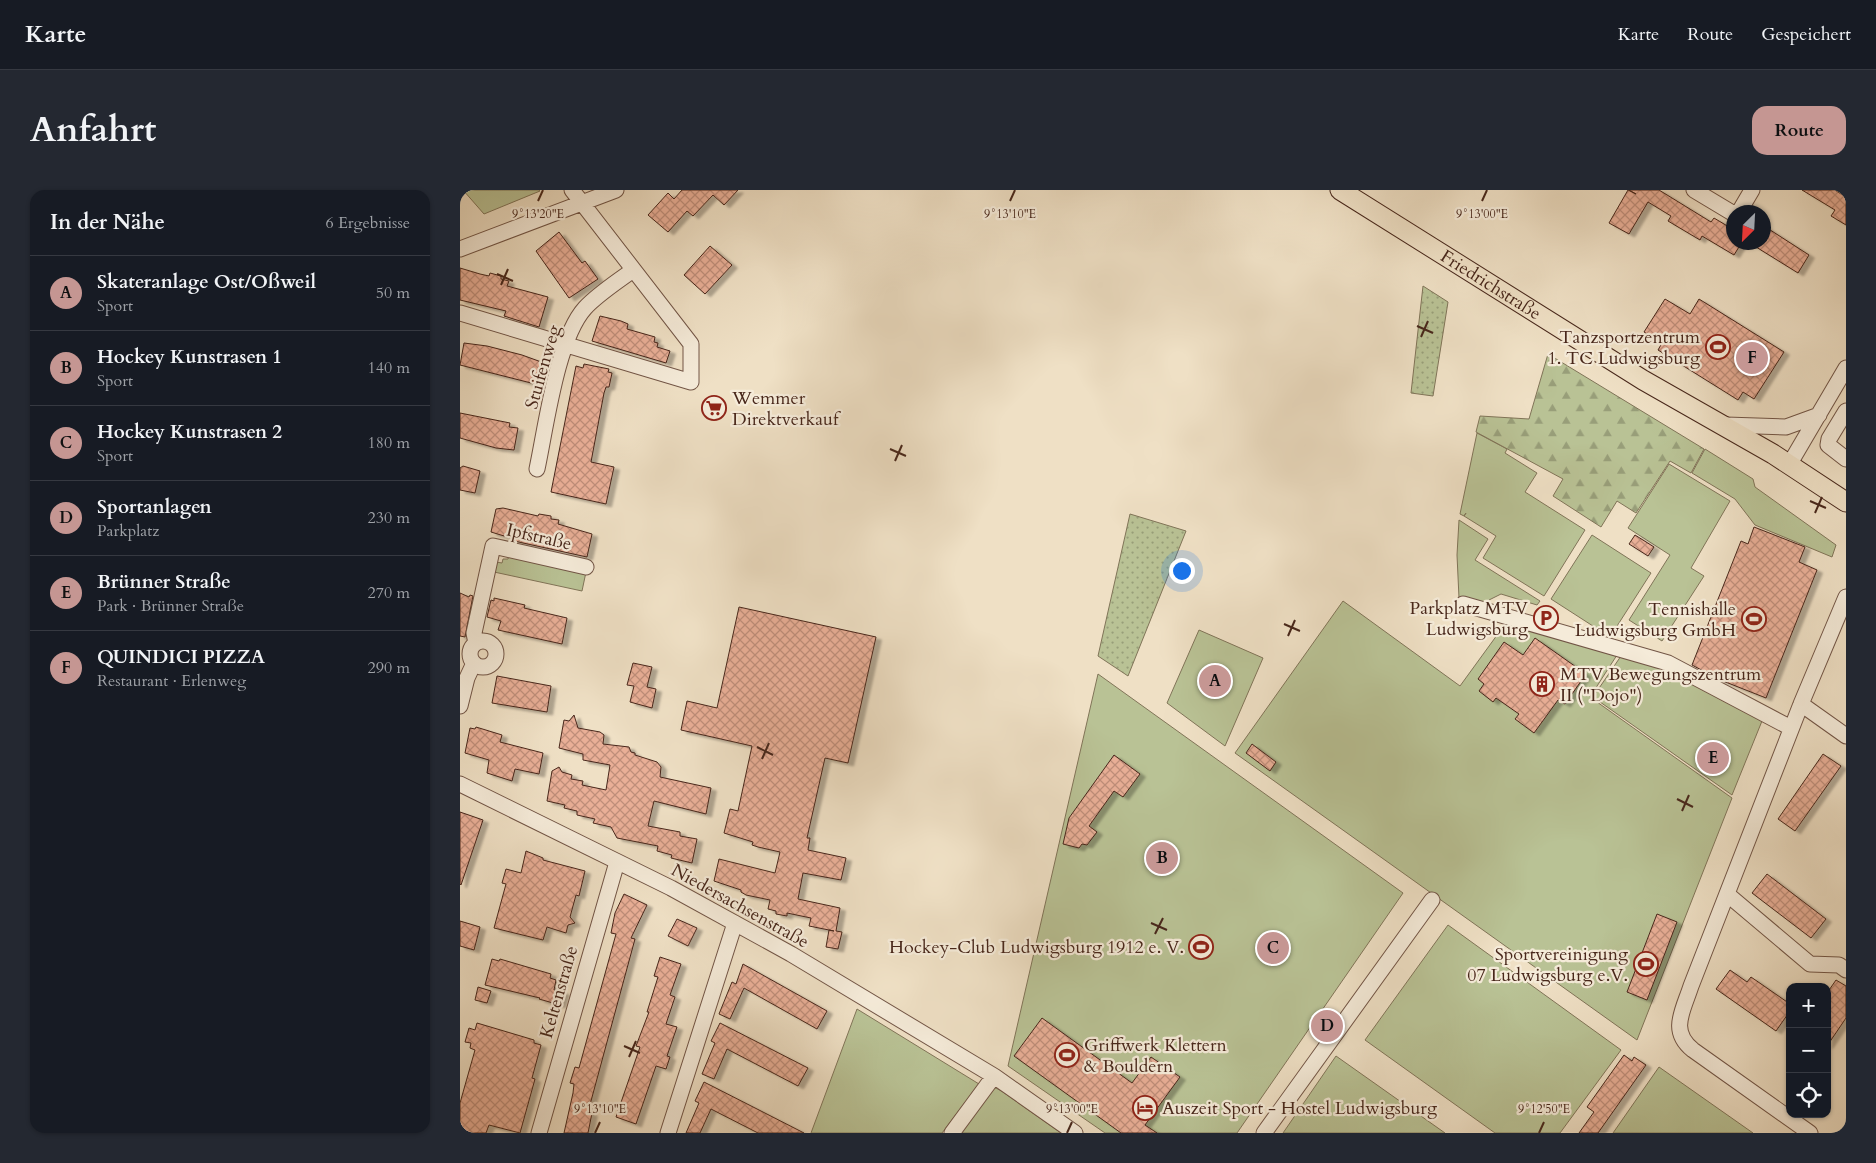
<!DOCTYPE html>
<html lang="de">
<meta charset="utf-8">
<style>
:root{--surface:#171b24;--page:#242831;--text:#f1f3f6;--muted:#9ea1a6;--line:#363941;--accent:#c59692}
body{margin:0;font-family:Cardo,serif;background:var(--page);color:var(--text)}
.controls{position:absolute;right:15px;bottom:15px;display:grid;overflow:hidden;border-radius:10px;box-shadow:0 1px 4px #0004}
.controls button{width:45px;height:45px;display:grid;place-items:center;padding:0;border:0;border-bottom:1px solid var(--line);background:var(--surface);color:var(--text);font:25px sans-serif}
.compass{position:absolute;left:1266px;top:15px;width:45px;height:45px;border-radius:50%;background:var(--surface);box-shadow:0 1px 4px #0004;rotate:204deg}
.you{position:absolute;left:721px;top:380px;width:18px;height:18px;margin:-12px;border:4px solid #fff;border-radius:50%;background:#1a73e8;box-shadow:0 0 0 8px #1a73e833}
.badge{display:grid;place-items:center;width:32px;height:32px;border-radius:50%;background:var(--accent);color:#111;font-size:16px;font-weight:700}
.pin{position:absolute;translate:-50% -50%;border:2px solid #fff;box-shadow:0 1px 5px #0006}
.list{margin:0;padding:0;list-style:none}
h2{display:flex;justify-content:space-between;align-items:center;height:65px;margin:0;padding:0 20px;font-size:21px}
h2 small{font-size:16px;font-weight:400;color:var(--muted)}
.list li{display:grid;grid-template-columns:32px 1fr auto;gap:15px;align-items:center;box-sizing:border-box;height:75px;padding:0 20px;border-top:1px solid var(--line)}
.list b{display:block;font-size:19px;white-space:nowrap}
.list p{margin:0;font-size:16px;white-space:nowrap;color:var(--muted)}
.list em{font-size:16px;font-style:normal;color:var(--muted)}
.icon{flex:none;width:28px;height:28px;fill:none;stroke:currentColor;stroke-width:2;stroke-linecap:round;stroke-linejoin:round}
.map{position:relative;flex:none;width:1386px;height:943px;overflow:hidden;border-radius:15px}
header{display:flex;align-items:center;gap:30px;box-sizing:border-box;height:70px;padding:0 25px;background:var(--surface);border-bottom:1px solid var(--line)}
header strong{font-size:24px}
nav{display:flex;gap:28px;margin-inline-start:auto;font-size:18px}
.intro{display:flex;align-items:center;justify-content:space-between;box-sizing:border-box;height:120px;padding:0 30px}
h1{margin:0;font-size:35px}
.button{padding:12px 22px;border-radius:15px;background:var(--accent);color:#111;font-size:18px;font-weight:700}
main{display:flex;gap:30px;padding:0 30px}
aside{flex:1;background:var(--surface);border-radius:15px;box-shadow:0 1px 4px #0004}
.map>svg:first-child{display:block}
.green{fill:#b9c295;stroke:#807458}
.forest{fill:url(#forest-firs);stroke:#807458}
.garden{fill:url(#garden-dots);stroke:#807458}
.building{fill:url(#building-cross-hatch);stroke:#48271b;filter:url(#shadow)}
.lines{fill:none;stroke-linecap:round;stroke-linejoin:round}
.minor-casing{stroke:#725546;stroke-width:17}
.major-casing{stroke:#48271b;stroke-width:21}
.minor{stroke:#f5ebd9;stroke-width:15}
.major{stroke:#efe0c5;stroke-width:19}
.ticks{fill:none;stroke:#48271b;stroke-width:2}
.labels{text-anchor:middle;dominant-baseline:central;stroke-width:4.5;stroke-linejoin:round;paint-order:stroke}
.street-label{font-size:18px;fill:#48271b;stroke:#f5ebd9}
.poi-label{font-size:18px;fill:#48271b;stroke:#f5ebd9;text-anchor:end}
.ticks-label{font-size:12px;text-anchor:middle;fill:#48271b;stroke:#f5ebd9;stroke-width:4.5;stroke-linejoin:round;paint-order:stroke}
</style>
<header>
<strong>Karte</strong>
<nav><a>Karte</a><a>Route</a><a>Gespeichert</a></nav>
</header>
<div class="intro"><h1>Anfahrt</h1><a class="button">Route</a></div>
<main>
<aside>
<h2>In der Nähe<small>6 Ergebnisse</small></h2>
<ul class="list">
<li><span class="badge">A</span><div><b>Skateranlage Ost/Oßweil</b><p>Sport</p></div><em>50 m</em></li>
<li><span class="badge">B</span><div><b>Hockey Kunstrasen 1</b><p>Sport</p></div><em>140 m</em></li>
<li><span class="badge">C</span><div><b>Hockey Kunstrasen 2</b><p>Sport</p></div><em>180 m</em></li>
<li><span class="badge">D</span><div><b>Sportanlagen</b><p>Parkplatz</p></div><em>230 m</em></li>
<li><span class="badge">E</span><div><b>Brünner Straße</b><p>Park · Brünner Straße</p></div><em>270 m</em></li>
<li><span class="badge">F</span><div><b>QUINDICI PIZZA</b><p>Restaurant · Erlenweg</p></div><em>290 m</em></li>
</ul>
</aside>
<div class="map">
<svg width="1386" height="943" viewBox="0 0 1386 943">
<defs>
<pattern id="forest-firs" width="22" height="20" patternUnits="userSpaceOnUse" patternTransform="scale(1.25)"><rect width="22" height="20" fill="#b9c295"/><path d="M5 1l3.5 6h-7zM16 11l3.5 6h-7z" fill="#989e79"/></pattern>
<pattern id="garden-dots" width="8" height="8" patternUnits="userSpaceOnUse" patternTransform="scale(1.25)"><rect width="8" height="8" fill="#b9c295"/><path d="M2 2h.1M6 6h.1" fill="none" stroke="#989e79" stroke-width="1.8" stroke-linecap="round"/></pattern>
<pattern id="building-cross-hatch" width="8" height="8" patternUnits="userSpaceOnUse" patternTransform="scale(1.25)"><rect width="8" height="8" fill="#e9af97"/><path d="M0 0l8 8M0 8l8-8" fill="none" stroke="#bf8e7a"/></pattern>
<filter id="shadow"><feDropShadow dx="5.5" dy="3" stdDeviation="1" flood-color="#0004"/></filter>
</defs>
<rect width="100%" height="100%" fill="#efe0c5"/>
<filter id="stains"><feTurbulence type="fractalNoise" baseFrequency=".004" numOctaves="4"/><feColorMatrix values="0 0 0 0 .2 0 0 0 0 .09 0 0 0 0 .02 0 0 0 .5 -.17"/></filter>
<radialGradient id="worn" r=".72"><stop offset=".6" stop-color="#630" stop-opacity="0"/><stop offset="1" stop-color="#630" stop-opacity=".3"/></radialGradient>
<path class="green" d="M3 0H79L80 1 24 24Z
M1017 243 1047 259 1045 263 1077 283 1065 302 1125 340 1084 406 1023 368 1036 346 1004 326 1006 323 1004 326 1000 324Z
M1245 259 1293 289 1295 297 1376 355 1372 367 1295 335 1275 309 1232 283Z
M1209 274 1270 311 1231 378 1244 386 1202 451 1169 430 1210 365 1168 338Z
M999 330 1028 349 1015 370 1080 411 1077 415 1041 404 1029 410 1028 416 999 408 997 365Z
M1132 345 1191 383 1150 447 1091 409Z
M49 366 126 382 122 401 34 382 36 372 42 373 43 369H48Z
M883 411 1000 496 1048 430 1157 465 1130 507 1272 608 1177 850 775 563Z
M739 440 803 468 765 556 707 513Z
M1161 466 1205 480 1302 531 1272 605 1133 507Z
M638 484 943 703 777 943H645L548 876Z
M988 735 1161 860 1100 943H1035L905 850Z
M397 819 519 894 482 943H351Z
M876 866 985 943H823Z
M1199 877 1293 943H1153Z
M536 898 543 902 601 943H492L532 899Z"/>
<path class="forest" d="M1088 164 1244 259 1231 283 1210 271 1176 323 1157 311 1141 337 1093 306 1103 289 1016 242 1020 226 1069 229Z"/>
<path class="garden" d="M963 96 988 112 973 206 951 203Z
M670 324 726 341 668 486 638 466Z"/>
<path class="building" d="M222 0H278L264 15 253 5 233 26 227 21 208 42 188 25 208 3 214 9Z
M1168 0 1176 4 1169 0H1199L1251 32 1254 28 1274 40V52H1282L1274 65 1242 46 1240 50 1208 31 1211 26 1188 12 1169 44 1149 33Z
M1342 0H1375L1384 6 1386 3V35L1371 26 1375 20Z
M1304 36 1349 65 1338 83 1288 52H1304Z
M99 42 122 73 125 71 138 89 109 108 76 61Z
M250 56 272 75 245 104 224 85Z
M0 78 20 84 29 86 30 83 41 86V89L49 91 47 96 88 107 79 137 44 126 46 121 0 110Z
M1205 109 1230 124 1239 109 1324 162 1294 209 1283 202 1278 210 1198 160 1202 153 1184 142Z
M140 126 161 131 168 134 167 139 195 147 194 152 198 153 197 157 210 161 206 173 132 151Z
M4 153 27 156 62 165 84 173 79 195 0 175Z
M124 174 149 179 148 182 152 183 149 197H146L144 203 131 272 154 277 146 314 91 302 116 176 123 178Z
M0 223 50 233 49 237 58 238 54 260 36 258 0 248Z
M3 276 20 281 15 303 0 300V278Z
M43 318 78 326 79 324 91 326V329L99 330 98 334 132 344 127 367 54 351V349L31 342 36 319Z
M1294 337 1345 357 1339 372 1357 380 1306 508 1258 489 1232 475 1281 351 1288 354Z
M1175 345 1194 357 1188 366 1169 354Z
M0 403 9 407 10 405 13 406 5 447 0 446Z
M34 408 65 415 64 418 107 428 102 454 38 440 41 431 27 427 31 410 34 411Z
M279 417 416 447 388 573 365 568 347 648H350L348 660 386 668 381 690 343 683 338 709 380 718 376 741 382 742 378 759 366 757 369 740 374 741 349 736 351 728 327 723V726L316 724V721L308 719 310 710 286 705 281 702V700L254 691 259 669 315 683 320 662 298 657 292 655 293 652 264 643 270 619 278 621 292 556 221 540 227 511 257 518Z
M1075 448 1126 484 1105 514 1098 510 1074 543 1055 529 1059 524 1036 508 1033 512 1019 501 1024 494 1018 489 1044 452 1063 465Z
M173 473 192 477 187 497 196 499 192 518 170 512 174 496 167 495Z
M37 486 91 496 87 522 32 513Z
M114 525 118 538 140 542 144 545 143 554 169 557 171 562 175 563V565L197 572 201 577 200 587 251 598 246 624 194 611 188 636 220 642V646L237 649 232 673 211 668 212 665 197 661 198 656 157 648 151 637 133 633 135 629 117 625V621L104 618 105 615 87 611 92 581 99 577 102 582 112 585 111 589 123 591 122 595 146 600 150 575 123 570V564L99 558 104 530 109 531Z
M16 537 42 545 40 552 83 563 79 584 55 579 52 591 27 583 29 570 5 563 10 538 15 539Z
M792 554 816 572 810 581 786 563Z
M1363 564 1381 576 1335 641 1318 629Z
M654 565 680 584 663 607 654 601 629 636 637 642 627 655 622 654 619 658 603 654 609 628Z
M0 622 23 630 1 695 0 694Z
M66 661 83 668V670L125 681 119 706 116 705 110 727 115 733 108 735 106 743 87 737 83 750 34 738 46 694 42 693 46 679 61 683Z
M1307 684 1366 729 1351 748 1292 703Z
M164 704 187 715 171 748 175 749 128 922 132 923 128 943H104L113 903 114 894 110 893 115 877 119 878 156 744 151 743 155 723Z
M1197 724 1217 732 1187 810 1167 802Z
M217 729 237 738 228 756 208 746Z
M0 731 20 737 14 760 0 756Z
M200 767 221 774 210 805 215 807 206 834 217 837 207 866 210 867 206 879 196 876 176 934 156 927 180 857 176 856 189 822H187L198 787 194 786Z
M32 769 39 771 40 769 91 784 90 788 96 790 94 800 104 802 100 815 79 809 80 808 25 795Z
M283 774 367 821 357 839 284 798 270 829 259 824 272 792 276 794Z
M1270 780 1287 792 1291 787 1330 814V821L1316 841 1256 799Z
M1376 790 1386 796V828L1367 856V803Z
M18 797 31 801 27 813 15 810Z
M582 828 672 893 691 867 720 887 685 935 697 943H661L554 866Z
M17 833 74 850V853L81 855 72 888 75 889 60 943 29 935 26 943H0V913L15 860 10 858 11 853 5 852 9 838 15 840Z
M260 833 348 878 338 896 267 859 254 889 242 884 255 853 251 851Z
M1164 865 1172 871 1174 867 1186 875 1138 943H1119L1134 922 1127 917Z
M244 892 299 920 344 943H298L251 919 240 943H226L239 913 235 911Z"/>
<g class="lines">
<defs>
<path id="minor" d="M1234 0 1274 24
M1279 22 1292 0
M0 59 156 0
M0 123 231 192V154L112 0
M1386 221 1369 249 1368 255 1386 269
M1266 235 1326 237 1359 225
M1329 275 1386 178
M77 279C86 237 97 149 125 118 138 104 157 92 173 80
M1003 414 1208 473 1331 538
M10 464a13 13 0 1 1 26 0a13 13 0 1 1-26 0Z
M16 453 14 443 33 356 126 377
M1341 514 1386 546
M0 516 7 488 14 473
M0 594 211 698 331 764 534 886 615 943
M1267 704 1350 774 1379 775 1386 780
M79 943 157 672
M208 943 275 733
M492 943 534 886
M804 943 972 710
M1350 943 1233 860C1209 841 1223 821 1231 796L1341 514 1386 407"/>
<g id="major">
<path id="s1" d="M880 0 1183 190 1313 264 1386 312"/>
</g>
</defs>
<use href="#minor" class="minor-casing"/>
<use href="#major" class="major-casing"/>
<use href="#minor" class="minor"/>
<use href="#major" class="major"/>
</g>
<path class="ticks" d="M78 11 83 0M550 11 555 0M1022 11 1027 0M37 84 53 91M41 95 48 79M957 136 973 143M961 147 968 131M430 259 446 266M435 271 442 255M1350 311 1366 318M1355 323 1362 307M824 434 840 441M828 446 835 430M297 557 313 565M302 569 309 553M1217 609 1233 617M1222 621 1229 605M691 733 707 740M695 744 703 728M164 856 180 863M169 867 176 851M135 943 140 932M607 943 612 932M1079 943 1084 932"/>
<defs>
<symbol id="stadium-ring" viewBox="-11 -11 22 22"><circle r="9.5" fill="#f5ebd9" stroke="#8f2418" stroke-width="1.5"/><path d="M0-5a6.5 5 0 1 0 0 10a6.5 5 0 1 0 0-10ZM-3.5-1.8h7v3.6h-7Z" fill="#8f2418"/></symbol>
<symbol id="supermarket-ring" viewBox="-11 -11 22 22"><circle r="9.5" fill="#f5ebd9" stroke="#8f2418" stroke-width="1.5"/><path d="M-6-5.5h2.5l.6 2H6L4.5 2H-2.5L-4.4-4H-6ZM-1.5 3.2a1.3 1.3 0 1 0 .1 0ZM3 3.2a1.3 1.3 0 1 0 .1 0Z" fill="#8f2418"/></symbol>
<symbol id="parking-ring" viewBox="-11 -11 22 22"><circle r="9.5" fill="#f5ebd9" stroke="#8f2418" stroke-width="1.5"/><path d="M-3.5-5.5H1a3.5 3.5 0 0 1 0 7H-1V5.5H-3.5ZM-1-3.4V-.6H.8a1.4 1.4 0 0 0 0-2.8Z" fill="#8f2418"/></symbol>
<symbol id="building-ring" viewBox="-11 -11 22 22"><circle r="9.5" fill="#f5ebd9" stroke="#8f2418" stroke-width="1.5"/><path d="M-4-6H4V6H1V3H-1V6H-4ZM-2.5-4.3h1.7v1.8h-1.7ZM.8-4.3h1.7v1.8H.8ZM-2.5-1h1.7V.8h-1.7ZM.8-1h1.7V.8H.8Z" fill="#8f2418"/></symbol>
<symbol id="hotel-ring" viewBox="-11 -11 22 22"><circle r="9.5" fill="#f5ebd9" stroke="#8f2418" stroke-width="1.5"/><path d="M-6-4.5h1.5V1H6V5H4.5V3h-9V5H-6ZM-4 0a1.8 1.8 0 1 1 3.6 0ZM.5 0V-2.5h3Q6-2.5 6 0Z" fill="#8f2418"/></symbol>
</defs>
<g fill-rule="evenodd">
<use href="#stadium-ring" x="1244" y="143" width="28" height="28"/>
<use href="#supermarket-ring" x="240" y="204" width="28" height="28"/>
<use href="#parking-ring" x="1072" y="414" width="28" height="28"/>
<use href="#stadium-ring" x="1280" y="415" width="28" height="28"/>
<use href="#building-ring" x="1068" y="480" width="28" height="28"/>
<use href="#stadium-ring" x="727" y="743" width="28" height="28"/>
<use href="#stadium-ring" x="1172" y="760" width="28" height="28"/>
<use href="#stadium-ring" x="593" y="851" width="28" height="28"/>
<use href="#hotel-ring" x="671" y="904" width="28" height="28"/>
</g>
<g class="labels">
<g class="street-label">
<text stroke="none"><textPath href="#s1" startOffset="178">Friedrichstraße</textPath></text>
<text transform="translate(83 177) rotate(-74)">Stuifenweg</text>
<text transform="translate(79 347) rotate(13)">Ipfstraße</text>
<text transform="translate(280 716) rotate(29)">Niedersachsenstraße</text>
<text transform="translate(99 802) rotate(-74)">Keltenstraße</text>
</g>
<g class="poi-label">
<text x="1240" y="147">Tanzsportzentrum<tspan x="1240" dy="21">1. TC Ludwigsburg</tspan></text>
<text x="272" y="208" text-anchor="start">Wemmer<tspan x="272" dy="21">Direktverkauf</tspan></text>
<text x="1068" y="418">Parkplatz MTV<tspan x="1068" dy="21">Ludwigsburg</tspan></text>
<text x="1276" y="419">Tennishalle<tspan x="1276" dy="21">Ludwigsburg GmbH</tspan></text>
<text x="1100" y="484" text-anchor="start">MTV Bewegungszentrum<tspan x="1100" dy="21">II ("Dojo")</tspan></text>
<text x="724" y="757">Hockey-Club Ludwigsburg 1912 e. V.</text>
<text x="1168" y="764">Sportvereinigung<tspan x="1168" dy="21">07 Ludwigsburg e.V.</tspan></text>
<text x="624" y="855" text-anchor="start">Griffwerk Klettern<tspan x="624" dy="21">&amp; Bouldern</tspan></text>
<text x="702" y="918" text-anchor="start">Auszeit Sport - Hostel Ludwigsburg</text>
</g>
</g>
<g class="ticks-label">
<text x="78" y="28">9°13'20"E</text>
<text x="550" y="28">9°13'10"E</text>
<text x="1022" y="28">9°13'00"E</text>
<text x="140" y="923">9°13'10"E</text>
<text x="612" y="923">9°13'00"E</text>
<text x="1084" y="923">9°12'50"E</text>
</g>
<rect width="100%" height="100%" filter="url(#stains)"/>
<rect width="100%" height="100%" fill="url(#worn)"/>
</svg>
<div class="controls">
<button>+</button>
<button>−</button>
<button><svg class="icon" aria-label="locate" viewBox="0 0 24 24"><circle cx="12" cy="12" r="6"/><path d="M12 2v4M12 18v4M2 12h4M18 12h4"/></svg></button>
</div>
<svg class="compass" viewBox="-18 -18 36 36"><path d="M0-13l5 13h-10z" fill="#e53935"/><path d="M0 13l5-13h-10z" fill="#9ea1a6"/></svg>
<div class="you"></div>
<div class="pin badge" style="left:755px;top:491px">A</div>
<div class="pin badge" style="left:702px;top:668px">B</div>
<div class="pin badge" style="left:813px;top:758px">C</div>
<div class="pin badge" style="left:867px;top:836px">D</div>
<div class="pin badge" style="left:1253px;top:568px">E</div>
<div class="pin badge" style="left:1292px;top:168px">F</div>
</div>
</main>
